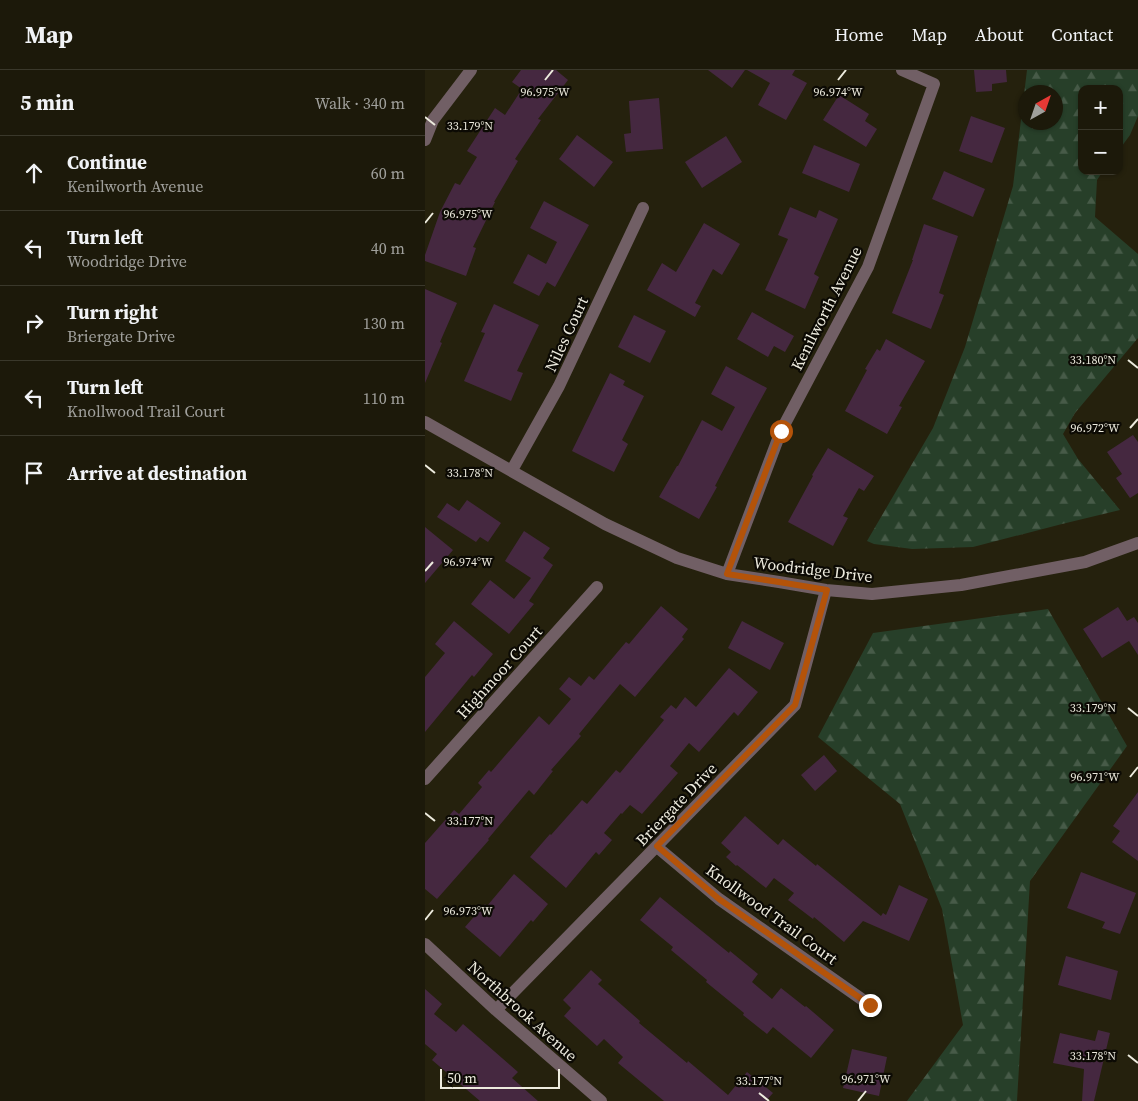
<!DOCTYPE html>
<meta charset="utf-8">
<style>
:root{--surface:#1c190a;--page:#252213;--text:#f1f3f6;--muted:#a0a09c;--line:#3a382b}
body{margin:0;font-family:"Source Serif 4",serif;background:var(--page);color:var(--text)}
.controls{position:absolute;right:15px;top:15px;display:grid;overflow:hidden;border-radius:10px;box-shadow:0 1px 4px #0004}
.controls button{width:45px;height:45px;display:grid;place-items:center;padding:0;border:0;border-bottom:1px solid var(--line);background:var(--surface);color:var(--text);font:25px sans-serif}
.compass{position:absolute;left:593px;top:15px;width:45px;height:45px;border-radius:50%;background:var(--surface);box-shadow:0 1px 4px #0004;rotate:40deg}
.scale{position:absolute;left:15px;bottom:12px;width:120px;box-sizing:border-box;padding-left:5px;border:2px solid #edebde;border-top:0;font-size:14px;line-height:18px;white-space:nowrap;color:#edebde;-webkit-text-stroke:4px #0c0a04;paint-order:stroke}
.stop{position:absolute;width:15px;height:15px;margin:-11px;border:4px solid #b45309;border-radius:50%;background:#fff}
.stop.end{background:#b45309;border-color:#fff;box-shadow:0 1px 5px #0008}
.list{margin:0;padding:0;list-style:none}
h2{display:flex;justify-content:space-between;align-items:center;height:65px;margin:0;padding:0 20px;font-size:21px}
h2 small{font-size:16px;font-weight:400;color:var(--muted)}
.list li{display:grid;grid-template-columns:32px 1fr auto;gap:15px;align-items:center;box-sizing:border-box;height:75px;padding:0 20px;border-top:1px solid var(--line)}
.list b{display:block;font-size:19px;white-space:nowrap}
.list p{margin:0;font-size:16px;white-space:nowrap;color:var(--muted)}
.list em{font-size:16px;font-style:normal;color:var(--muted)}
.icon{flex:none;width:28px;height:28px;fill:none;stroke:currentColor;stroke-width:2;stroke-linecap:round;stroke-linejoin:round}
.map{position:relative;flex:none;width:713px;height:1031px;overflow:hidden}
header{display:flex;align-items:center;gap:30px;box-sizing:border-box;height:70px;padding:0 25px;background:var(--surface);border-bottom:1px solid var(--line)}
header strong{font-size:24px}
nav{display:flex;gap:28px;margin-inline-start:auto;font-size:18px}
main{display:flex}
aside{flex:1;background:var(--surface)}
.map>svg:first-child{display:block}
.forest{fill:url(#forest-firs);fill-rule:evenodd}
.building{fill:#452840}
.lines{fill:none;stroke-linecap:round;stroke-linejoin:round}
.minor{stroke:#715f65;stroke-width:12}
.route{stroke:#b45309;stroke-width:6}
.ticks{fill:none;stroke:#edebde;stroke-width:2}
.labels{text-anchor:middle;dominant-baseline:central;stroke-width:4.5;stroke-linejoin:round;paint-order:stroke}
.street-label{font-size:16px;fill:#edebde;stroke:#0c0a04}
.ticks-label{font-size:12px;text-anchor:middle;fill:#edebde;stroke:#0c0a04;stroke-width:4.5;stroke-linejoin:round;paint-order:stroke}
</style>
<header>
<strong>Map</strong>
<nav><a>Home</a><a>Map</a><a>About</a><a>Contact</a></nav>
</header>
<main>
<aside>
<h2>5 min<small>Walk · 340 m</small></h2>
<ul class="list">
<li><svg class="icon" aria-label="ahead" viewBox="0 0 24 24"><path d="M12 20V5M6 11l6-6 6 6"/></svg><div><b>Continue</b><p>Kenilworth Avenue</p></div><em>60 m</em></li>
<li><svg class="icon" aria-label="left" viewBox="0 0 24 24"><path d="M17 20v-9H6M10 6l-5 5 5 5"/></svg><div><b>Turn left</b><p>Woodridge Drive</p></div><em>40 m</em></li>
<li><svg class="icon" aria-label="right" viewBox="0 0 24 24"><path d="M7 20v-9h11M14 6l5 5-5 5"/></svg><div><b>Turn right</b><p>Briergate Drive</p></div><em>130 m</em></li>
<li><svg class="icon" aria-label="left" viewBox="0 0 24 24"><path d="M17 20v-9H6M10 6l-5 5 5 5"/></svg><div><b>Turn left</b><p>Knollwood Trail Court</p></div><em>110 m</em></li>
<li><svg class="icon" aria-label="arrive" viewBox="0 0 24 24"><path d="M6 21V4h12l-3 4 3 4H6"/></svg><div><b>Arrive at destination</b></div></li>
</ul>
</aside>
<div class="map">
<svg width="713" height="1031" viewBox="0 0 713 1031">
<defs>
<pattern id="forest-firs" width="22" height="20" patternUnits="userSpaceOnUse" patternTransform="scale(1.25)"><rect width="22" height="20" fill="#273f29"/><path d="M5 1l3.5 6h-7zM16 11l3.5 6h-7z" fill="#475b48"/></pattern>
</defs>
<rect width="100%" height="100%" fill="#25210d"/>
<path class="forest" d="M602 0H713V46L705 65 694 80V19H657V101H678L672 110 670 147 713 184V268L650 343 638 364 653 389 695 440 637 454 548 477 487 479 449 474 442 471 508 358 540 277 588 116ZM600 22H630V52H600Z
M623 539 702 676 605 811 592 1031H482L538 955 517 839 475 734 393 667 448 563Z"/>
<path class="building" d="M96 0H131L143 10 113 49 116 50 90 89 93 91 69 132H70L48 177 51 178 41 206 0 191V185L15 142 30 113 35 115 52 87 42 81 70 38 80 45 97 19 87 12Z
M283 0H320L307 18Z
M322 0H370L367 5 382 13 361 50 333 35 345 13Z
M549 0H581L582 12 567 14V21L551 22Z
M414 25 444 44 440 51 452 59 441 77 398 50Z
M234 28 238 79 201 82 199 64 206 63 204 31Z
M546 46 580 58 567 93 534 81Z
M152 65 188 92 169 117 134 89Z
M301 66 317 92 277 118 260 92Z
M389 75 435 94 424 122 377 103Z
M519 101 560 119 548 147 507 129Z
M119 131 164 155 130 217 122 212 114 226 88 213 103 184 121 194 132 172 105 158Z
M365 137 391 148 394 140 413 149 389 204 394 207 380 239 340 220 363 169 353 165Z
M279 153 315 174 297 205 288 199 270 233 276 236 270 247 222 220 237 193 251 202Z
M499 154 533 166 514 223 519 225 506 259 467 243 488 190H487Z
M0 219 32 233 15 272 17 273 0 313Z
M69 234 114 255 92 301 98 303 86 331 39 311 60 263 56 262Z
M327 242 369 266 360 282 349 276 343 287 312 269Z
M209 245 241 261 225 293 193 277Z
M461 269 500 291 474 336 477 337 462 364 420 341 442 300 440 299 452 279 455 281Z
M301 296 342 318 324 351 290 416 292 417 274 449 234 427 252 396H253L277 350 297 361 310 337 286 324Z
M185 303 200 311 198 315 219 326 197 370 203 374 189 402 147 381Z
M708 365 713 372V423L705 428 691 408 697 404 682 382Z
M403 378 449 406 439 421 434 418 418 446 423 448 408 476 363 452 388 406 387 405Z
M42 430 76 453 63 472 55 467 51 472 12 447 22 433 34 441Z
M0 457 28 480 0 513Z
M99 461 125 478 118 488 128 495 104 531 109 534 84 564 46 534 65 510 89 529 106 508 80 491Z
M236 536 263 559 257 567 259 569 210 627 195 614 154 664 156 666 126 700 128 701 109 725 104 720 63 769 64 770 12 829 0 819V773L29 740 34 744 57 717 53 713 64 700 66 702 114 646 124 655 146 629 134 619 144 607 156 616 164 606 169 610 201 572 204 574Z
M693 537 702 551 709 547 713 553V585L704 571 677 588 658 559Z
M29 551 68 584 49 607 47 605 0 662V607L20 583 10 574Z
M317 551 359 573 345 600 303 578Z
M304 598 333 622 313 646 309 642 274 682 264 673 245 696 253 703 217 744 205 735 197 744 196 743 179 763 187 770 174 785 171 782 141 818 105 787 125 764 126 765 157 730 162 734 191 700 195 703 239 650 235 647 246 635 251 639 260 627 271 637Z
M399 685 412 701 390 721 376 705Z
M713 722V791L687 772 695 761 688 756Z
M320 746 353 775 358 769 391 796 392 794 456 846 458 843 461 845 474 815 503 829 484 871 438 851 419 872 389 847 388 849 363 830 369 823 349 808 341 818 312 795 311 796 301 787 306 782 296 773Z
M656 802 711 823 695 864 677 858 680 852 642 838Z
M89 804 123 834 108 852 106 850 75 887 40 857 60 834 62 836Z
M235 827 304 883 305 881 333 904 327 912 347 929 356 918 380 937 381 936 409 960 386 988 348 957 342 964 318 945 319 943 281 912 282 910 246 880 248 877 215 850Z
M641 886 693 901 686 930 633 915Z
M166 900 177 910 173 914 215 951 214 953 262 993 263 991 303 1025 322 1002 348 1023 341 1031H239L193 993 198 987 179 969 172 976 139 946 146 938 138 930Z
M0 919 17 934 9 944 31 962 38 954 93 1002 87 1008 113 1031H55L7 990 12 984 0 974Z
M673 960 685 963 669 1031H657L659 999 628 993 635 963 670 971Z
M427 979 462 987 454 1026 418 1018Z"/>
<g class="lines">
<path class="minor" d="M0 70 8 50 46 0
M0 352 180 454 252 488 302 504 354 512 401 520 447 524 536 515 660 492 713 473
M87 400 134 316 218 138
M302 504 356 361 443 197 509 14 477 0
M0 709 172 517
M232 777 294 829 445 935
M0 874 71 940 176 1031
M71 940 370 635 401 520"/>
</g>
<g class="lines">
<path class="route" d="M356 361 302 504 354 512 402 520 370 635 232 776 294 829 445 935"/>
</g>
<path class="ticks" d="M120 10 128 0M413 10 421 0M0 47 10 55M0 153 8 143M703 290 713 298M705 358 713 349M0 395 10 403M0 501 8 492M703 638 713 646M705 707 713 697M0 743 10 751M0 850 8 840M703 985 713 993M334 1023 344 1031M433 1031 441 1021"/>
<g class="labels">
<g class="street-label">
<text transform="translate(401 238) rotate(-63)">Kenilworth Avenue</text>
<text transform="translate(141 264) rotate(-65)">Niles Court</text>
<text transform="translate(388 499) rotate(7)">Woodridge Drive</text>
<text transform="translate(74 602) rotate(-48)">Highmoor Court</text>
<text transform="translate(251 734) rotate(-46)">Briergate Drive</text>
<text transform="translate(347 844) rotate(36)">Knollwood Trail Court</text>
<text transform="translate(98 941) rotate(42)">Northbrook Avenue</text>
</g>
</g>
<g class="ticks-label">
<text x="120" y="26">96.975°W</text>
<text x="413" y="26">96.974°W</text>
<text x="45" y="60">33.179°N</text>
<text x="43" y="148">96.975°W</text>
<text x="668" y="294">33.180°N</text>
<text x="670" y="362">96.972°W</text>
<text x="45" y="407">33.178°N</text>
<text x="43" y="496">96.974°W</text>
<text x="668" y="642">33.179°N</text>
<text x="670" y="711">96.971°W</text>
<text x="45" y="755">33.177°N</text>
<text x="43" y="845">96.973°W</text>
<text x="668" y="990">33.178°N</text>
<text x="441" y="1013">96.971°W</text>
<text x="334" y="1015">33.177°N</text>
</g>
</svg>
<div class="controls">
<button>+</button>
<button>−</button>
</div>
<svg class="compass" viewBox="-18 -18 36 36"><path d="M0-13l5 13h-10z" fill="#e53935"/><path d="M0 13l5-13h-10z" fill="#a0a09c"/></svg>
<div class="scale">50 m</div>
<div class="stop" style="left:356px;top:361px"></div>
<div class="stop end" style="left:445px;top:935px"></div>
</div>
</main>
